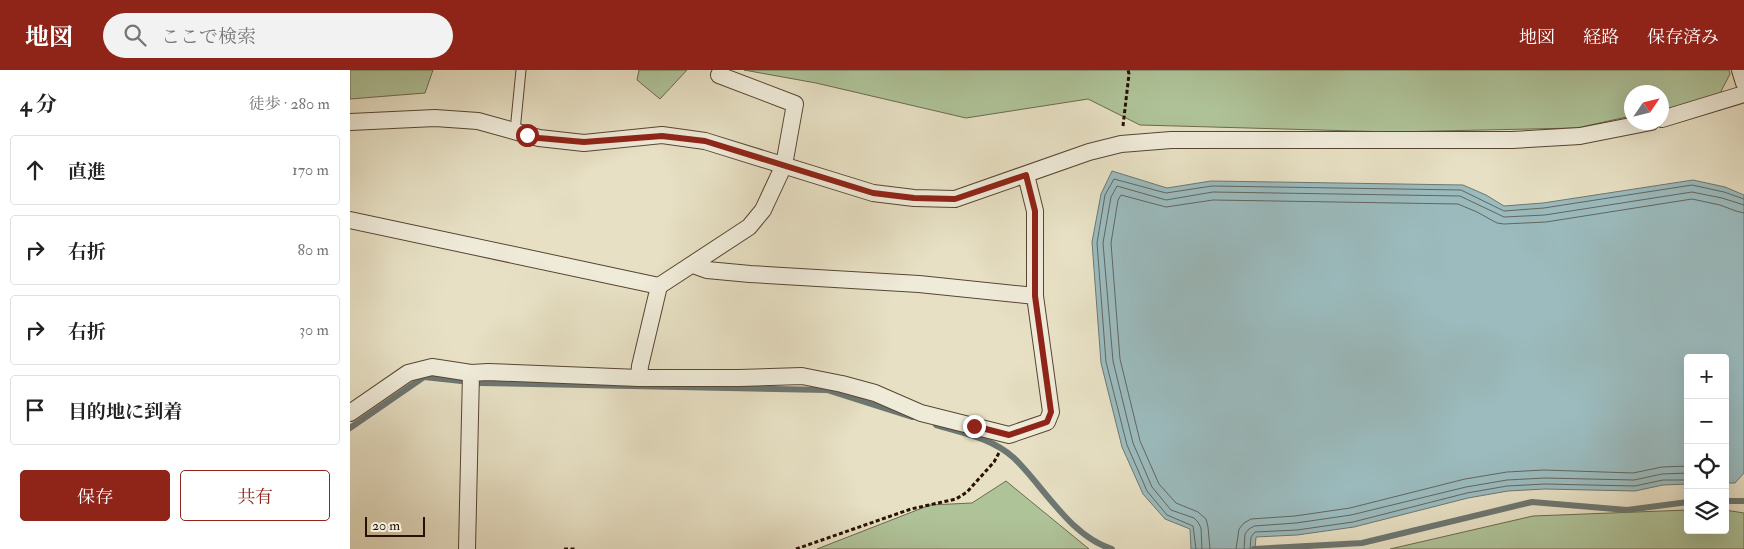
<!DOCTYPE html>
<html lang="ja">
<meta charset="utf-8">
<style>
:root{--surface:#fff;--page:#f2f2f2;--text:#222;--muted:#767676;--line:#e0e0e0;--accent:#8f2418}
body{margin:0;font-family:"IM FELL Double Pica","Noto Serif JP",serif;background:var(--page);color:var(--text)}
.controls{position:absolute;right:15px;bottom:15px;display:grid;overflow:hidden;border-radius:5px;box-shadow:0 5px 20px #0002}
.controls button{width:45px;height:45px;display:grid;place-items:center;padding:0;border:0;border-bottom:1px solid var(--line);background:var(--surface);color:var(--text);font:25px sans-serif}
.compass{position:absolute;left:1274px;top:15px;width:45px;height:45px;border-radius:50%;background:var(--surface);box-shadow:0 5px 20px #0002;rotate:55deg}
.scale{position:absolute;left:15px;bottom:12px;width:60px;box-sizing:border-box;padding-left:5px;border:2px solid #291101;border-top:0;font-size:14px;line-height:18px;white-space:nowrap;color:#291101;-webkit-text-stroke:4px #efebd9;paint-order:stroke}
.stop{position:absolute;width:15px;height:15px;margin:-11px;border:4px solid #8f2418;border-radius:50%;background:#fff}
.stop.end{background:#8f2418;border-color:#fff;box-shadow:0 1px 5px #0008}
.list{margin:0;padding:0;list-style:none}
h2{display:flex;justify-content:space-between;align-items:center;height:65px;margin:0;padding:0 20px;font-size:21px}
h2 small{font-size:16px;font-weight:400;color:var(--muted)}
.list li{display:grid;grid-template-columns:32px 1fr auto;gap:15px;align-items:center;box-sizing:border-box;height:70px;margin:0 10px 10px;padding:0 10px;border:1px solid var(--line);border-radius:5px}
.list b{display:block;font-size:19px;white-space:nowrap}
.list em{font-size:16px;font-style:normal;color:var(--muted)}
.actions{display:flex;gap:10px;padding:15px 20px}
.actions a{flex:1;padding:11px 0;border:1px solid var(--accent);border-radius:5px;text-align:center;font-size:18px;color:var(--accent)}
.actions .main{background:var(--accent);color:#fff}
.icon{flex:none;width:28px;height:28px;fill:none;stroke:currentColor;stroke-width:2;stroke-linecap:round;stroke-linejoin:round}
.map{position:relative;flex:none;width:1394px;height:479px;overflow:hidden}
header{display:flex;align-items:center;gap:30px;box-sizing:border-box;height:70px;padding:0 25px;background:var(--accent);color:#fff}
header strong{font-size:24px}
nav{display:flex;gap:28px;margin-inline-start:auto;font-size:18px}
.search{width:350px;height:45px;background:var(--page);display:flex;align-items:center;gap:12px;box-sizing:border-box;padding:0 18px;border-radius:28px;color:var(--muted);font-size:19px}
main{display:flex}
aside{flex:1;background:var(--surface)}
.map>svg:first-child{display:block}
.green{fill:#afc399;stroke:#6c6a4d}
.water{fill:#9bbbbe;stroke:#6d7772}
.lines{fill:none;stroke-linecap:round;stroke-linejoin:round}
.shore{stroke:#626660;stroke-width:1}
.stream{stroke:#6d7772;stroke-width:6}
.service-casing{stroke:#584532;stroke-width:11}
.minor-casing{stroke:#584532;stroke-width:18}
.path{stroke:#291101;stroke-width:3;stroke-dasharray:4 2.5;stroke-linecap:butt}
.service{stroke:#efebd9;stroke-width:9}
.minor{stroke:#efebd9;stroke-width:16}
.route{stroke:#8f2418;stroke-width:6}
</style>
<header>
<strong>地図</strong>
<div class="search"><svg class="icon" aria-label="search" viewBox="0 0 24 24"><circle cx="10" cy="10" r="6"/><path d="M15 15l6 6"/></svg>ここで検索</div>
<nav><a>地図</a><a>経路</a><a>保存済み</a></nav>
</header>
<main>
<aside>
<h2>4 分<small>徒歩 · 280 m</small></h2>
<ul class="list">
<li><svg class="icon" aria-label="ahead" viewBox="0 0 24 24"><path d="M12 20V5M6 11l6-6 6 6"/></svg><div><b>直進</b></div><em>170 m</em></li>
<li><svg class="icon" aria-label="right" viewBox="0 0 24 24"><path d="M7 20v-9h11M14 6l5 5-5 5"/></svg><div><b>右折</b></div><em>80 m</em></li>
<li><svg class="icon" aria-label="right" viewBox="0 0 24 24"><path d="M7 20v-9h11M14 6l5 5-5 5"/></svg><div><b>右折</b></div><em>30 m</em></li>
<li><svg class="icon" aria-label="arrive" viewBox="0 0 24 24"><path d="M6 21V4h12l-3 4 3 4H6"/></svg><div><b>目的地に到着</b></div></li>
</ul>
<div class="actions"><a class="main">保存</a><a>共有</a></div>
</aside>
<div class="map">
<svg width="1394" height="479" viewBox="0 0 1394 479">
<rect width="100%" height="100%" fill="#e7e0c4"/>
<filter id="stains"><feTurbulence type="fractalNoise" baseFrequency=".004" numOctaves="4"/><feColorMatrix values="0 0 0 0 .2 0 0 0 0 .09 0 0 0 0 .02 0 0 0 .5 -.17"/></filter>
<radialGradient id="worn" r=".72"><stop offset=".6" stop-color="#630" stop-opacity="0"/><stop offset="1" stop-color="#630" stop-opacity=".3"/></radialGradient>
<path class="green" d="M0 0H83L75 23 0 29Z
M289 0H337L310 29 287 10Z
M394 0H1379L1380 4 1368 27 1312 40V22H1282L1281 46 1227 58 1041 62 790 55 738 29 616 48 466 13Z
M656 411 739 479H467L580 435 622 433Z
M1338 440V460H1375V440L1394 443V479H1040L1183 446Z"/>
<path class="water" d="M762 101 817 118 861 111 1113 115 1136 125 1154 136 1193 133 1343 110 1375 117 1394 125V403L1385 413H1375V288H1338V414L1313 415 1285 421 1195 419 1158 421 1118 428 1004 457 947 465 906 467 905 479H841L840 459 815 449 793 424 772 377 751 293 742 172 751 124Z"/>
<g class="lines">
<path class="shore" d="M846 479 843 456 817 445 797 421 777 375 756 292 747 173 755 125 764 109 816 123 862 116 1111 120 1154 141 1194 138 1342 115 1374 122 1394 129
M852 479 851 458 848 452 844 448 821 440 802 417 783 373 763 291 753 173 761 127 767 116 816 130 863 122 1110 126 1154 147 1195 145 1342 122 1372 128 1394 135
M860 479 858 457 856 449 848 442 826 433 809 414 790 371 770 289 761 173 768 130 771 125 816 137 863 130 1108 134 1127 142 1147 153 1154 154 1196 152 1342 129 1370 135 1386 141 1394 143
M886 479 889 459 894 453 901 449 945 446 1000 438 1115 409 1157 402 1194 400 1283 403 1312 397 1338 396
M894 479 895 464 899 459 904 456 946 453 1001 445 1116 417 1157 410 1195 408 1284 410 1312 404 1338 403
M900 479 901 467 905 462 947 460 1003 452 1117 423 1157 416 1195 414 1285 416 1313 410H1338"/>
<path class="stream" d="M586 355C613 363 642 368 664 388 694 417 720 466 762 479
M0 358 74 307 130 313 477 320 562 347
M1375 431H1394
M904 479 1012 473 1182 432 1277 440 1338 432"/>
<defs>
<path id="service" d="M165 61 171 0"/>
<path id="minor" d="M1390 0 1394 13
M1312 49 1394 24
M0 52 85 48 128 51 189 68 234 73 312 65 355 71 523 123 564 128 605 129 739 82 771 74 821 70H1162L1230 66 1301 52
M0 150 309 216
M343 195 357 200 400 204 569 214 685 226
M289 308 290 296 309 216 399 157 413 140 434 95 445 34 369 5
M0 343 58 303 82 297 121 303 138 302 289 308H389L452 306 492 314 525 323 571 343 659 365 697 352 701 342 685 226V141L676 105
M117 479 121 303"/>
</defs>
<use href="#service" class="service-casing"/>
<use href="#minor" class="minor-casing"/>
<path class="path" d="M773 56 779 4 778 0
M214 479H227
M446 479 561 439 606 429 617 422 644 392 650 381"/>
<use href="#service" class="service"/>
<use href="#minor" class="minor"/>
</g>
<g class="lines">
<path class="route" d="M177 65 189 68 234 72 312 66 355 71 523 123 564 128 605 129 676 105 685 141V226L701 342 697 352 659 365 624 356"/>
</g>
<rect width="100%" height="100%" filter="url(#stains)"/>
<rect width="100%" height="100%" fill="url(#worn)"/>
</svg>
<div class="controls">
<button>+</button>
<button>−</button>
<button><svg class="icon" aria-label="locate" viewBox="0 0 24 24"><circle cx="12" cy="12" r="6"/><path d="M12 2v4M12 18v4M2 12h4M18 12h4"/></svg></button>
<button><svg class="icon" aria-label="layers" viewBox="0 0 24 24"><path d="M12 4l9 5-9 5-9-5zM3 14l9 5 9-5"/></svg></button>
</div>
<svg class="compass" viewBox="-18 -18 36 36"><path d="M0-13l5 13h-10z" fill="#e53935"/><path d="M0 13l5-13h-10z" fill="#767676"/></svg>
<div class="scale">20 m</div>
<div class="stop" style="left:177px;top:65px"></div>
<div class="stop end" style="left:624px;top:356px"></div>
</div>
</main>
